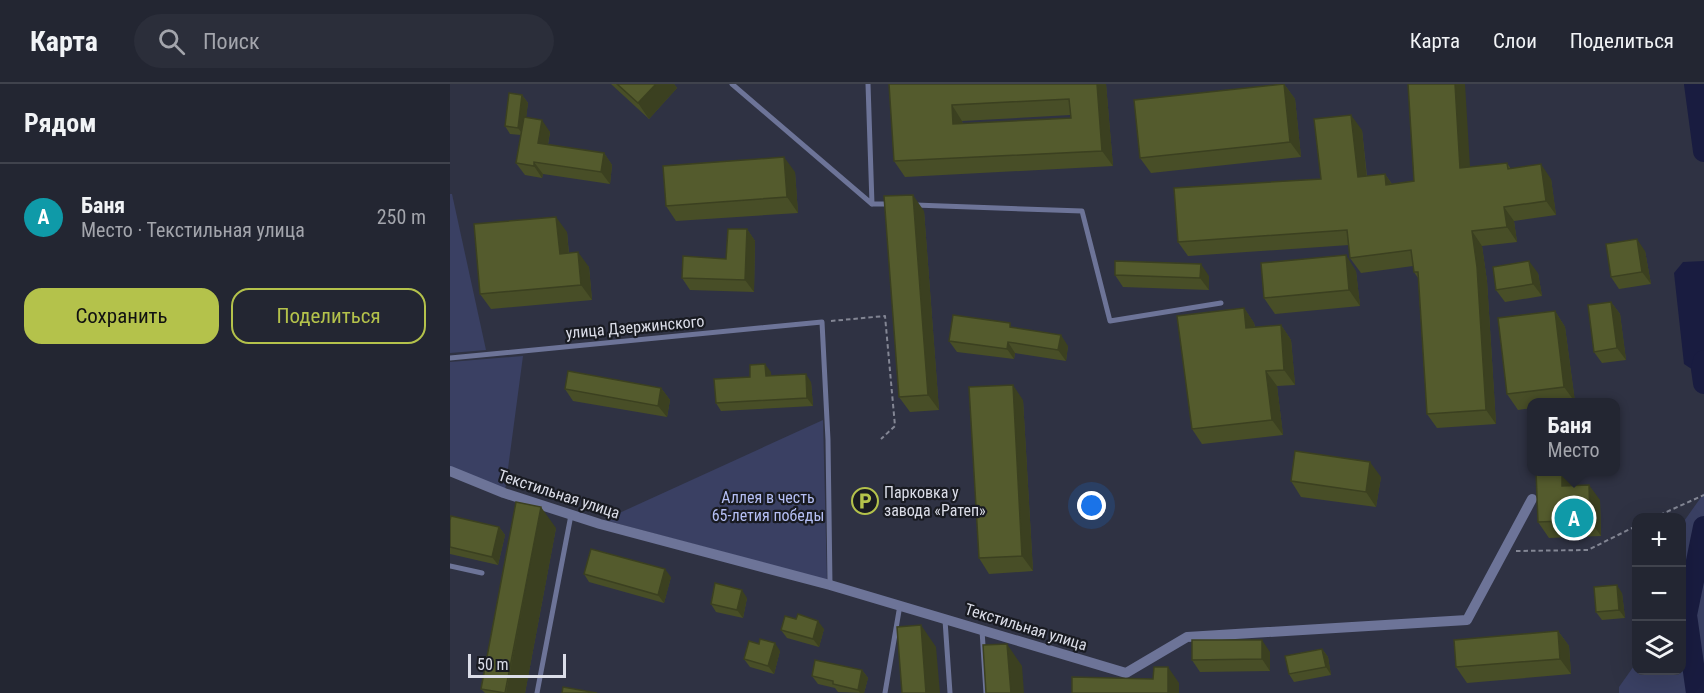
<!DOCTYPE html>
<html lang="ru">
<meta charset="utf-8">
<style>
:root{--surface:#232632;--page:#2b2e3a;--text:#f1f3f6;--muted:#a3a5ac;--line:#40434d;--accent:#b4c24b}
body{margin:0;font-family:"Roboto Condensed",sans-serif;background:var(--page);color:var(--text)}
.controls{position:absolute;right:18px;bottom:18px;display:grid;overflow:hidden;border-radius:12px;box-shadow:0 6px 24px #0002}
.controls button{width:54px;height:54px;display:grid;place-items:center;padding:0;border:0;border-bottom:2px solid var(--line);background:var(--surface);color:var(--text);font:30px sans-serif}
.scale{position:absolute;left:18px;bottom:15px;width:98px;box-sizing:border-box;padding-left:6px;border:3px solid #dbdde8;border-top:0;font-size:16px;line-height:21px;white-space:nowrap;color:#dbdde8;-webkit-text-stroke:4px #191b22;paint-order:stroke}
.you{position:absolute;left:642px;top:422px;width:21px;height:21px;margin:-15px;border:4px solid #fff;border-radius:50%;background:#1a73e8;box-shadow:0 0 0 9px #1a73e833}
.badge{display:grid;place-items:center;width:39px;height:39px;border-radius:50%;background:var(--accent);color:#fff;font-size:20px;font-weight:700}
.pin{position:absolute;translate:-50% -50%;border:3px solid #fff;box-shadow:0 2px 6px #0006}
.popup{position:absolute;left:1077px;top:314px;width:93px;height:78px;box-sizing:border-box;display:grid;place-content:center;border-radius:12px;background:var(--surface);filter:drop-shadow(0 2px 4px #0005);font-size:20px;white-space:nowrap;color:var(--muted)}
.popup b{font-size:22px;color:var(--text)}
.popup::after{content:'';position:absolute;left:50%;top:100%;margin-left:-12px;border:12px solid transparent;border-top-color:var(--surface)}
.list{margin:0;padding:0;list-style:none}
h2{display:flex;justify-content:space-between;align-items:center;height:78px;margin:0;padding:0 24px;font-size:26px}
h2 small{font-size:20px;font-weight:400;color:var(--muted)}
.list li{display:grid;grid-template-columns:39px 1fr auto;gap:18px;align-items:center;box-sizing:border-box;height:108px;padding:0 24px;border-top:2px solid var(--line)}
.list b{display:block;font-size:22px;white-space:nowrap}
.list p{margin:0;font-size:20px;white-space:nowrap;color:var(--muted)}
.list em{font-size:20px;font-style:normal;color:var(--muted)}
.actions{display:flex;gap:12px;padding:18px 24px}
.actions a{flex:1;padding:14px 0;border:2px solid var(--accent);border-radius:18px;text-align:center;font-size:21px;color:var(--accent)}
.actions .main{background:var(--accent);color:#111}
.icon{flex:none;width:33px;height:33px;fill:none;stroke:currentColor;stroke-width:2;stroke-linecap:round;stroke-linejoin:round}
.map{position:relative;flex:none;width:1254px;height:609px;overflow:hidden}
header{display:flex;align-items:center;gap:36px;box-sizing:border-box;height:84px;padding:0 30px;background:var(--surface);border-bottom:2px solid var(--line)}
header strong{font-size:28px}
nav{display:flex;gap:33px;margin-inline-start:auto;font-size:21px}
.search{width:420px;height:54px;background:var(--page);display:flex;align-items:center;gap:15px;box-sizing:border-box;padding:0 21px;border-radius:33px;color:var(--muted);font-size:22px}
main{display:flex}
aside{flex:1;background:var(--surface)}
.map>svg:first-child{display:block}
.green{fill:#3a4063}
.water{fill:#191c40}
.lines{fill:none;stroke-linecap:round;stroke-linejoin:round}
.river{stroke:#191c40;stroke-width:22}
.path{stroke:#838694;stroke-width:2;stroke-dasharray:4.5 3;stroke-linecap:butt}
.service{stroke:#6d7498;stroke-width:5}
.minor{stroke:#6d7498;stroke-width:10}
.wall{fill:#484e27;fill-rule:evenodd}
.shaded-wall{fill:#3b4020}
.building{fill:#545b2d;stroke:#3b4020;stroke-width:1.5;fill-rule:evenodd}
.labels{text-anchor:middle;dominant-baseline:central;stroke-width:4.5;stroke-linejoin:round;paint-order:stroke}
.street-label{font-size:16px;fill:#dbdde8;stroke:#191b22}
.poi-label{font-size:16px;fill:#dbdde8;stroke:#191b22;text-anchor:start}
.park-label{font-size:16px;fill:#b5bff5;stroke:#191b22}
</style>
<header>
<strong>Карта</strong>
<div class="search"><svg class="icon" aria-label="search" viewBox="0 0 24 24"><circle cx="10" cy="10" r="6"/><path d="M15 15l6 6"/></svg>Поиск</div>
<nav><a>Карта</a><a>Слои</a><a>Поделиться</a></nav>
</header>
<main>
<aside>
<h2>Рядом<small></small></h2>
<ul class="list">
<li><span class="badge" style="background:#0f9aa8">A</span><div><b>Баня</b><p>Место · Текстильная улица</p></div><em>250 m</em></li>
</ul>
<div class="actions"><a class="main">Сохранить</a><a>Поделиться</a></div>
</aside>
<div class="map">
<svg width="1254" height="609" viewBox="0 0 1254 609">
<rect width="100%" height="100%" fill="#2f3243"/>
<path class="green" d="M0 110H2L36 266 0 269Z
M73 272 55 407 0 385V278Z
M373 336 377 496 154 436Z
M1254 409V609H1169V603L1186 579V586H1232V440Z"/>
<path class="water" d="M1254 177V284L1243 286 1234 280 1224 189 1233 178Z"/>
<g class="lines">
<path class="river" d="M1245 0 1254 67
M1254 277 1252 285 1254 299
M1247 609 1236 531 1254 443"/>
<path class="path" d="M381 237 435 232 445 342 431 355
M1203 434 1254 411
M1066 467 1138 466 1186 442"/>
<path class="service" d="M282 0 422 120 418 0
M422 120H441
M465 121 632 127 660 237 771 219
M0 274 372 238 378 356 380 501
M0 482 32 489
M495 536 500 609
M532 546 536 609
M87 609 121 431
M435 609 450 521"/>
<path class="minor" d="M0 387 54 409 150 440 380 501 676 589 737 553 1017 536 1082 415"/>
</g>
<path class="wall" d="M161 0H224L227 4 199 35Z
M439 0H656L663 82 455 93 444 77ZM620 31 621 34 513 40 512 37Z
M834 0 845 15 851 73 701 89 690 74Z
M72 11 78 19 76 33 100 48 98 61 154 69 162 81 160 100 93 90 92 94 75 91 66 79 71 51 60 50 55 42Z
M912 46 917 92 935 90 942 100 964 97 1020 83 1057 79 1061 85 1101 95 1106 131 1064 137 1067 158 1032 162 1037 197 1046 340 987 344 977 330 968 194 964 188 963 182 911 189 900 174 899 161 738 172 728 158 871 95Z
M345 88 348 129 226 137 216 122Z
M474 127 489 326 460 328 449 313Z
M297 145 305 157 304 208 240 206 232 194 276 175Z
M117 148 119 169 139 183 142 216 41 225 30 210Z
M1195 167 1201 200 1169 205 1161 193Z
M906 187 910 222 825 230 814 214Z
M1088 189 1092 212 1055 218 1046 206Z
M665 191 759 192V206L673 203Z
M1161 218 1170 230 1176 276 1152 279 1144 268Z
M794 224 804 239 805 243 831 241 841 256 845 301 827 302 833 351 752 360 742 345Z
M1105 227 1115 243 1125 318H1082V324L1068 326 1057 310Z
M564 243 618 262 616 277 565 269 564 275 507 268 499 257Z
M321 288V292L361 298 363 322 271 327 266 319 300 293Z
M211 304 220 316 217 333 123 317 115 305Z
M573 316 583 487 539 490 529 474Z
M1086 387H1121L1122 389 1123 401 1150 416 1151 452 1099 454 1088 438Z
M931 393 926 423 851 413 841 397Z
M0 436 49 443 55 451 48 481 0 470Z
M106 444 75 609H35L31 605Z
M134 490 221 493 214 519 139 498Z
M1172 509 1175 534 1152 536 1146 528Z
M297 514 293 534 266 528 261 520Z
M346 535 374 545 369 563 337 554 331 546Z
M1108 547 1119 562 1121 590 1017 599 1006 583Z
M872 565 878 573 881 591 844 598 839 590Z
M330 567 324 590 300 583 294 575Z
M820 568V587L750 588 742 576Z
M412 586 418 594 414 609 388 608 385 604 368 600 362 592Z"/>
<path class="shaded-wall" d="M206 0H224L227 4 199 35 188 19Z
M647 0H656L663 82 652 67Z
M834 0 845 15 851 73 840 58Z
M1005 0H1015L1021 99 1010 84Z
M72 11 78 19 74 52 68 44Z
M502 21 512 37 513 56 503 40Z
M901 31 912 46 918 107 908 93Z
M92 36 100 48 96 71 88 59Z
M154 69 162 81 160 100 151 88Z
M334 73 345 88 348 129 337 113Z
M84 78 93 90 92 94 84 82Z
M1091 80 1101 95 1106 131 1096 117Z
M935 90 945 105 936 101Z
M463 111 474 127 489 326 478 311Z
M1054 123 1064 137 1067 158 1057 143Z
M106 133 117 148 120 185 110 170Z
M297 145 305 157 304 208 295 196Z
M1022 147 1032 162 1037 197 1046 340 1036 326Z
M1187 155 1195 167 1201 200 1192 188Z
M128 168 139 183 142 216 131 201Z
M896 171 906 187 910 222 899 206Z
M1079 177 1088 189 1092 212 1083 200Z
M751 180 759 192V206L750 194Z
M1161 218 1170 230 1176 276 1167 264Z
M794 224 804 239 807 259 796 244Z
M1105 227 1115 243 1125 318 1114 303Z
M831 241 841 256 845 301 834 286Z
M611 251 618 262 616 277 608 266Z
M558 258 565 269 564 275 557 265Z
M315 280 321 288 322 301 316 292Z
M816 287 827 302 833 351 822 336Z
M356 290 361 298 363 322 357 314Z
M563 301 573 316 583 487 572 472Z
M211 304 220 316 217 333 208 322Z
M920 378 931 393 926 423 916 408Z
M1112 387H1121L1122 389 1123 417 1112 402Z
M1139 401 1150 416 1151 452 1140 436Z
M91 423 106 444 75 609H56Z
M49 443 55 451 48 481 42 473Z
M215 485 221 493 214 519 208 511Z
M1167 501 1172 509 1175 534 1169 526Z
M292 506 297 514 293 534 287 526Z
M368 537 374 545 369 563 363 555Z
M471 541 486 563 490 609H476Z
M1108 547 1119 562 1121 590 1110 575Z
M812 556 820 568V587L812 575Z
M325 559 330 567 324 590 318 582Z
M557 560 572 582 574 609H561Z
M872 565 878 573 881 591 876 583Z
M718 583 729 599V609H718Z
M412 586 418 594 414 609H410L408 606Z"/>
<path class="building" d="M167 0H206L188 19Z
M439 0H647L652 67 444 77ZM619 15 621 34 503 40 502 21Z
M834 0 840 58 690 74 684 16Z
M958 0H1005L1010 84 1057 79 1058 85 1091 80 1096 117 1054 123 1057 143 1022 147 1027 183 1036 326 977 330 968 188H964L961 166 900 174 897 146 728 158 724 104 871 95 864 35 901 31 908 93 935 90 936 101 964 97Z
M59 9 72 11 68 44 55 42Z
M74 33 92 36 88 59 154 69 151 88 84 78V82L66 79Z
M334 73 337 113 216 122 213 82Z
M463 111 478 311 449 313 434 112Z
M106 133 110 170 128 168 131 201 30 210 24 140Z
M278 145H297L295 196 232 194 233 172 276 175Z
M1187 155 1192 188 1161 193 1156 160Z
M896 171 899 206 814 214 811 179Z
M665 177 751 180 750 194 665 191Z
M1079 177 1083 200 1046 206 1043 183Z
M1161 218 1167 264 1144 268 1138 221Z
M794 224 796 244 831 241 834 286 816 287 822 336 742 345 727 232Z
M1105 227 1114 303 1057 310 1048 234Z
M503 231 560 239V243L611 251 608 266 558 258 557 265 499 257Z
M315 280 316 292 356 290 357 314 266 319 264 295 300 293V281Z
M118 287 211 304 208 322 115 305Z
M563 301 572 472 529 474 519 303Z
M845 367 920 378 916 408 841 397Z
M1086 387H1112V402L1139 401 1140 436 1088 438Z
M66 418 91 423 55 609 31 605Z
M1 432 49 443 42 473 0 463V436Z
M141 465 215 485 208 511 134 490Z
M265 499 292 506 287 526 261 520Z
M1167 501 1169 526 1146 528 1144 503Z
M348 530 368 537 363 555 331 546 335 532 346 535Z
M471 541 476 609H452L447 543Z
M1108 547 1110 575 1006 583 1004 556Z
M310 555 325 559 318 582 294 575 299 557 309 560Z
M742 556H812V575L742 576Z
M557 560 561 609H536L533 561Z
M872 565 876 583 839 590 835 572Z
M365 576 412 586 408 606 383 600V597L362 592Z
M704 583H718V609H622V593L703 595Z
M113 603 147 609H112Z"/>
<defs>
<symbol id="parking-ring" viewBox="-11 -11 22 22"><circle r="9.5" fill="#191b22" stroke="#b4c24b" stroke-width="1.5"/><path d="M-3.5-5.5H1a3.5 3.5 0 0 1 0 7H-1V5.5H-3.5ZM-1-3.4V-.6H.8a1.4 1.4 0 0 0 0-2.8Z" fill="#b4c24b"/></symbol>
</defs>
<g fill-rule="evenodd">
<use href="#parking-ring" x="400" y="402" width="30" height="30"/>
</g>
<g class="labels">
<g class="street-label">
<text transform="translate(185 243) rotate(-5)">улица Дзержинского</text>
<text transform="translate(109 410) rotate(18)">Текстильная улица</text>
<text transform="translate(576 543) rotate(17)">Текстильная улица</text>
</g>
<g class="poi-label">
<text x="434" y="408">Парковка у<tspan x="434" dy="18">завода «Ратеп»</tspan></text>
</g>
<g class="park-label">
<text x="318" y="413">Аллея в честь<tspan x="318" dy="18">65-летия победы</tspan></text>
</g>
</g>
</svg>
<div class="controls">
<button>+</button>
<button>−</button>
<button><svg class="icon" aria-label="layers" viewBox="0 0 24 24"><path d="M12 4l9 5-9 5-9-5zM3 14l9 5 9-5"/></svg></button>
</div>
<div class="scale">50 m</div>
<div class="you"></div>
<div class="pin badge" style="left:1124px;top:434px;background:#0f9aa8">A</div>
<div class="popup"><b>Баня</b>Место</div>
</div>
</main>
